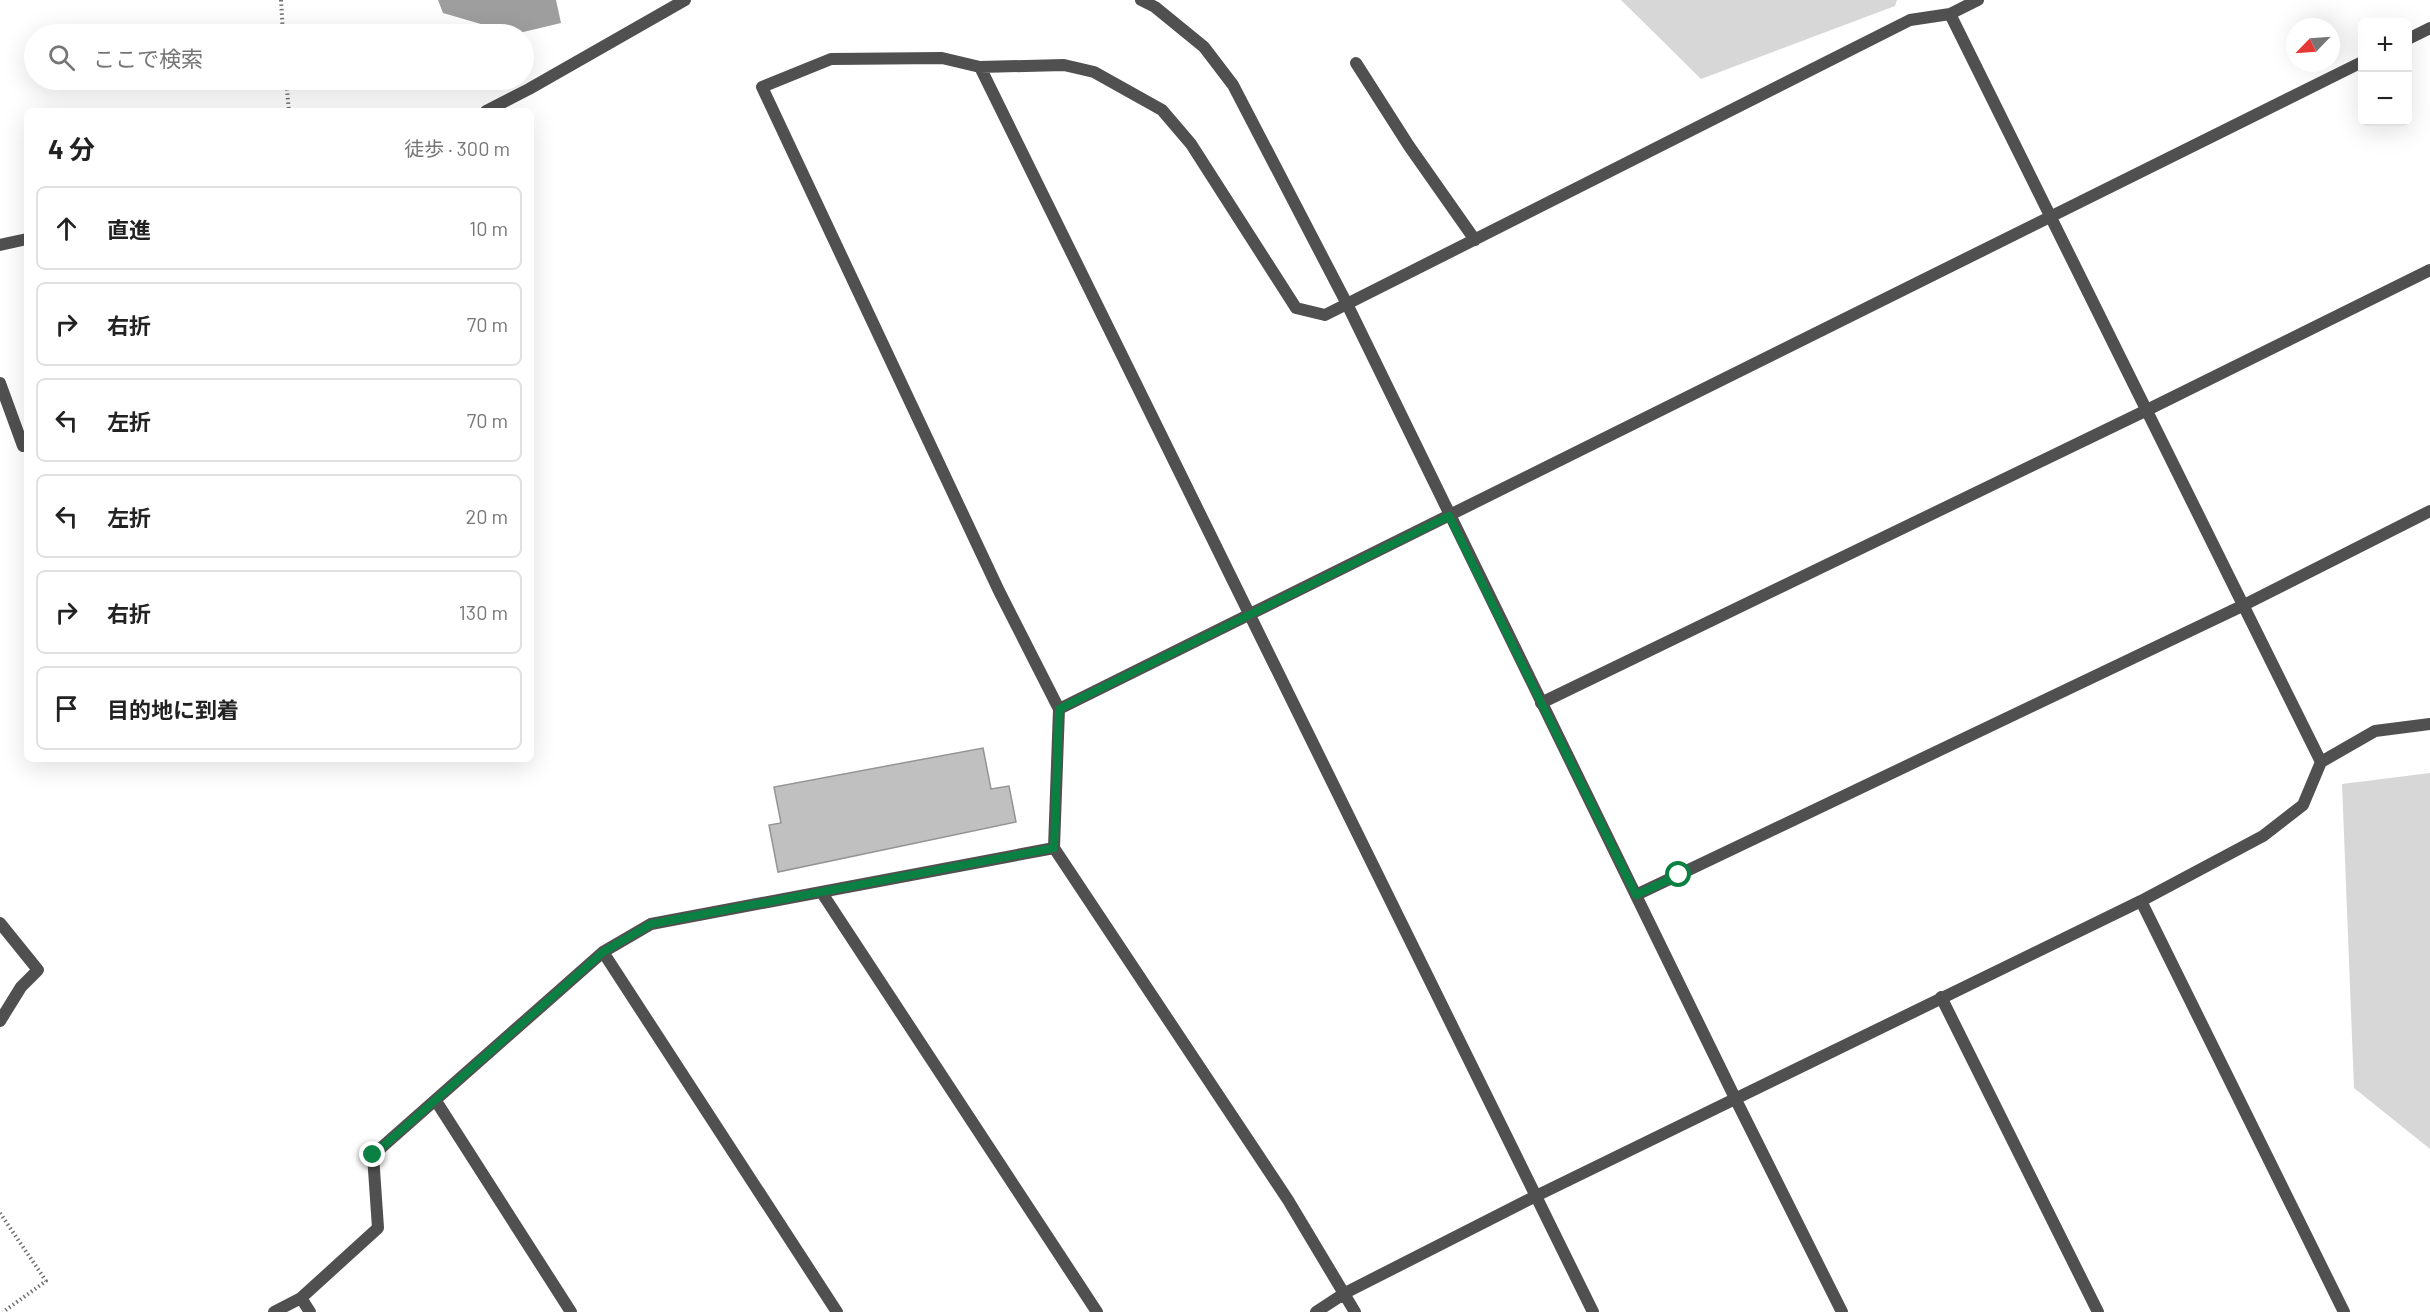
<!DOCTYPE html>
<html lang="ja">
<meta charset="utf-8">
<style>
:root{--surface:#fff;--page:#f6f6f6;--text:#222;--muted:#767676;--line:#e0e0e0}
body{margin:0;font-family:Barlow,"Noto Sans JP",sans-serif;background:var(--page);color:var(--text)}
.controls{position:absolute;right:18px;top:18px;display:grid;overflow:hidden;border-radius:9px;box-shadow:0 6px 24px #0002}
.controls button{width:54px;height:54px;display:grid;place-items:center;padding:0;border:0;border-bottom:2px solid var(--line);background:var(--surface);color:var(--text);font:30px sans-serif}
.compass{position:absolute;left:2286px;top:18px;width:54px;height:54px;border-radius:50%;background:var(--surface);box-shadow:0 6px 24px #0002;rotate:245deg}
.stop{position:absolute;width:18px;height:18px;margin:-14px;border:4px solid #0b8043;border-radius:50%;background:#fff}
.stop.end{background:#0b8043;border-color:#fff;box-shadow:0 2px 6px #0008}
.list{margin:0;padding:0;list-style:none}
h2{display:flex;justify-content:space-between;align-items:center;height:78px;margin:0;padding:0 24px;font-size:26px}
h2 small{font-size:20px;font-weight:400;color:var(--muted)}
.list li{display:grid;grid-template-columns:39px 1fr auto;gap:18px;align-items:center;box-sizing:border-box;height:84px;margin:0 12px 12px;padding:0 12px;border:2px solid var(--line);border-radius:9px}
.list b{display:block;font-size:22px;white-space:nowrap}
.list em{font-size:20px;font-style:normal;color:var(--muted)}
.icon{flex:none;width:33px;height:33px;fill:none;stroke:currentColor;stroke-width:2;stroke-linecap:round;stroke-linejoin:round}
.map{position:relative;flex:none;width:2430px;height:1312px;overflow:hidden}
.search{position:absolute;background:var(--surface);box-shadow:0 6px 24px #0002;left:24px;top:24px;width:510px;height:66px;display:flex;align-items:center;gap:15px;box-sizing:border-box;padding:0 21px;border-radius:33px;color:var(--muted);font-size:22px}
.panel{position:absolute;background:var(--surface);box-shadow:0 6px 24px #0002;left:24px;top:108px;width:510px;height:654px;border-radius:9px}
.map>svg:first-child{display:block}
.green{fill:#d7d7d7}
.water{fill:#9e9e9e}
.building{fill:#c0c0c0;stroke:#949494;stroke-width:1.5}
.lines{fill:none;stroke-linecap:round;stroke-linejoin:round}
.path{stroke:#727272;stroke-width:4;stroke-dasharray:1.5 3;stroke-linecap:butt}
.minor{stroke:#505050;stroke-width:12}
.tertiary{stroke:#505050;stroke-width:12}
.route{stroke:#0b8043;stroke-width:8}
</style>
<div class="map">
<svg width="2430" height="1312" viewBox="0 0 2430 1312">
<rect width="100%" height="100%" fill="#fff"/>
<path class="green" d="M1621 0H1897L1895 6 1701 79Z
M2430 773V1149L2354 1088 2342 784Z"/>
<path class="water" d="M438 0H556L561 23 515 34 443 13Z"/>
<path class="building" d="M983 748 991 789 1009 786 1016 822 778 872 769 825 781 823 774 787Z"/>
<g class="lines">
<path class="path" d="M281 0 283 34
M286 80 289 111
M0 1213 46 1281 3 1312"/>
<path class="minor" d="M1950 14 2321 762
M2408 39 2430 28
M1356 63 1409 146 1475 240
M980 67 1593 1312
M0 383 23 446 27 444
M1541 703 2145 411 2430 270
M1059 709 2362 62
M1054 848 1288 1200 1355 1312
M822 893 1097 1312
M1636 895 2242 606 2430 511
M2141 901 2344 1312
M0 923 38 970 21 987 0 1021
M603 952 837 1312
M1941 997 2098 1312
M436 1101 571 1312
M301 1298 310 1312
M274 1312 301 1298 378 1228 373 1155 603 952 651 924 1054 848 1059 709 999 591 762 87 831 59 942 58 980 67 1064 65 1094 72 1162 110 1191 144 1296 308 1325 315 1910 20 1950 14 1978 0
M1316 1312 1345 1293 1536 1196 2141 901 2263 836 2303 805 2321 762 2375 731 2430 724"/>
<path class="tertiary" d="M1141 0 1155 7 1204 47 1233 85 1347 304 1736 1100 1842 1312
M486 111 529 89 685 0
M0 245 27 239"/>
</g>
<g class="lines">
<path class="route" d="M373 1155 603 952 651 924 1054 848 1059 709 1449 516 1636 895 1679 875"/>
</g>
</svg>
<div class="controls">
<button>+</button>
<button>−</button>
</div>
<svg class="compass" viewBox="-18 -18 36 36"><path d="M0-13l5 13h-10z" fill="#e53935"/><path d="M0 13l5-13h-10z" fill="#767676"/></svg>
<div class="stop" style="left:1679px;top:875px"></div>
<div class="stop end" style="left:373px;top:1155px"></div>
<div class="search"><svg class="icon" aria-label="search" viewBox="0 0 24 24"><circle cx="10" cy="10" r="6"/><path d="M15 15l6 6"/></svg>ここで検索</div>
<section class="panel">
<h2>4 分<small>徒歩 · 300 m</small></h2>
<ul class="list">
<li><svg class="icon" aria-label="ahead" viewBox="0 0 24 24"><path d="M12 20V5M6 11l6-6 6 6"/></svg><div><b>直進</b></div><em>10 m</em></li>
<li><svg class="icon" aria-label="right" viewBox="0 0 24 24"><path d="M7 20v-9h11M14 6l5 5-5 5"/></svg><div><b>右折</b></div><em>70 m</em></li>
<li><svg class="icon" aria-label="left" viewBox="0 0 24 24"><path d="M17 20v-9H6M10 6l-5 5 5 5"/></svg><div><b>左折</b></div><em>70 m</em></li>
<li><svg class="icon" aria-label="left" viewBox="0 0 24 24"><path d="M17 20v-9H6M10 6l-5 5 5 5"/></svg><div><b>左折</b></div><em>20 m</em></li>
<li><svg class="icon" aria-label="right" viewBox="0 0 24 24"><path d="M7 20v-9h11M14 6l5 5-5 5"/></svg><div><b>右折</b></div><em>130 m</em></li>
<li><svg class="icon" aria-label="arrive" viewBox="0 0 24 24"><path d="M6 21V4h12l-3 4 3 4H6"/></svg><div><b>目的地に到着</b></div></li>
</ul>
</section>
</div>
